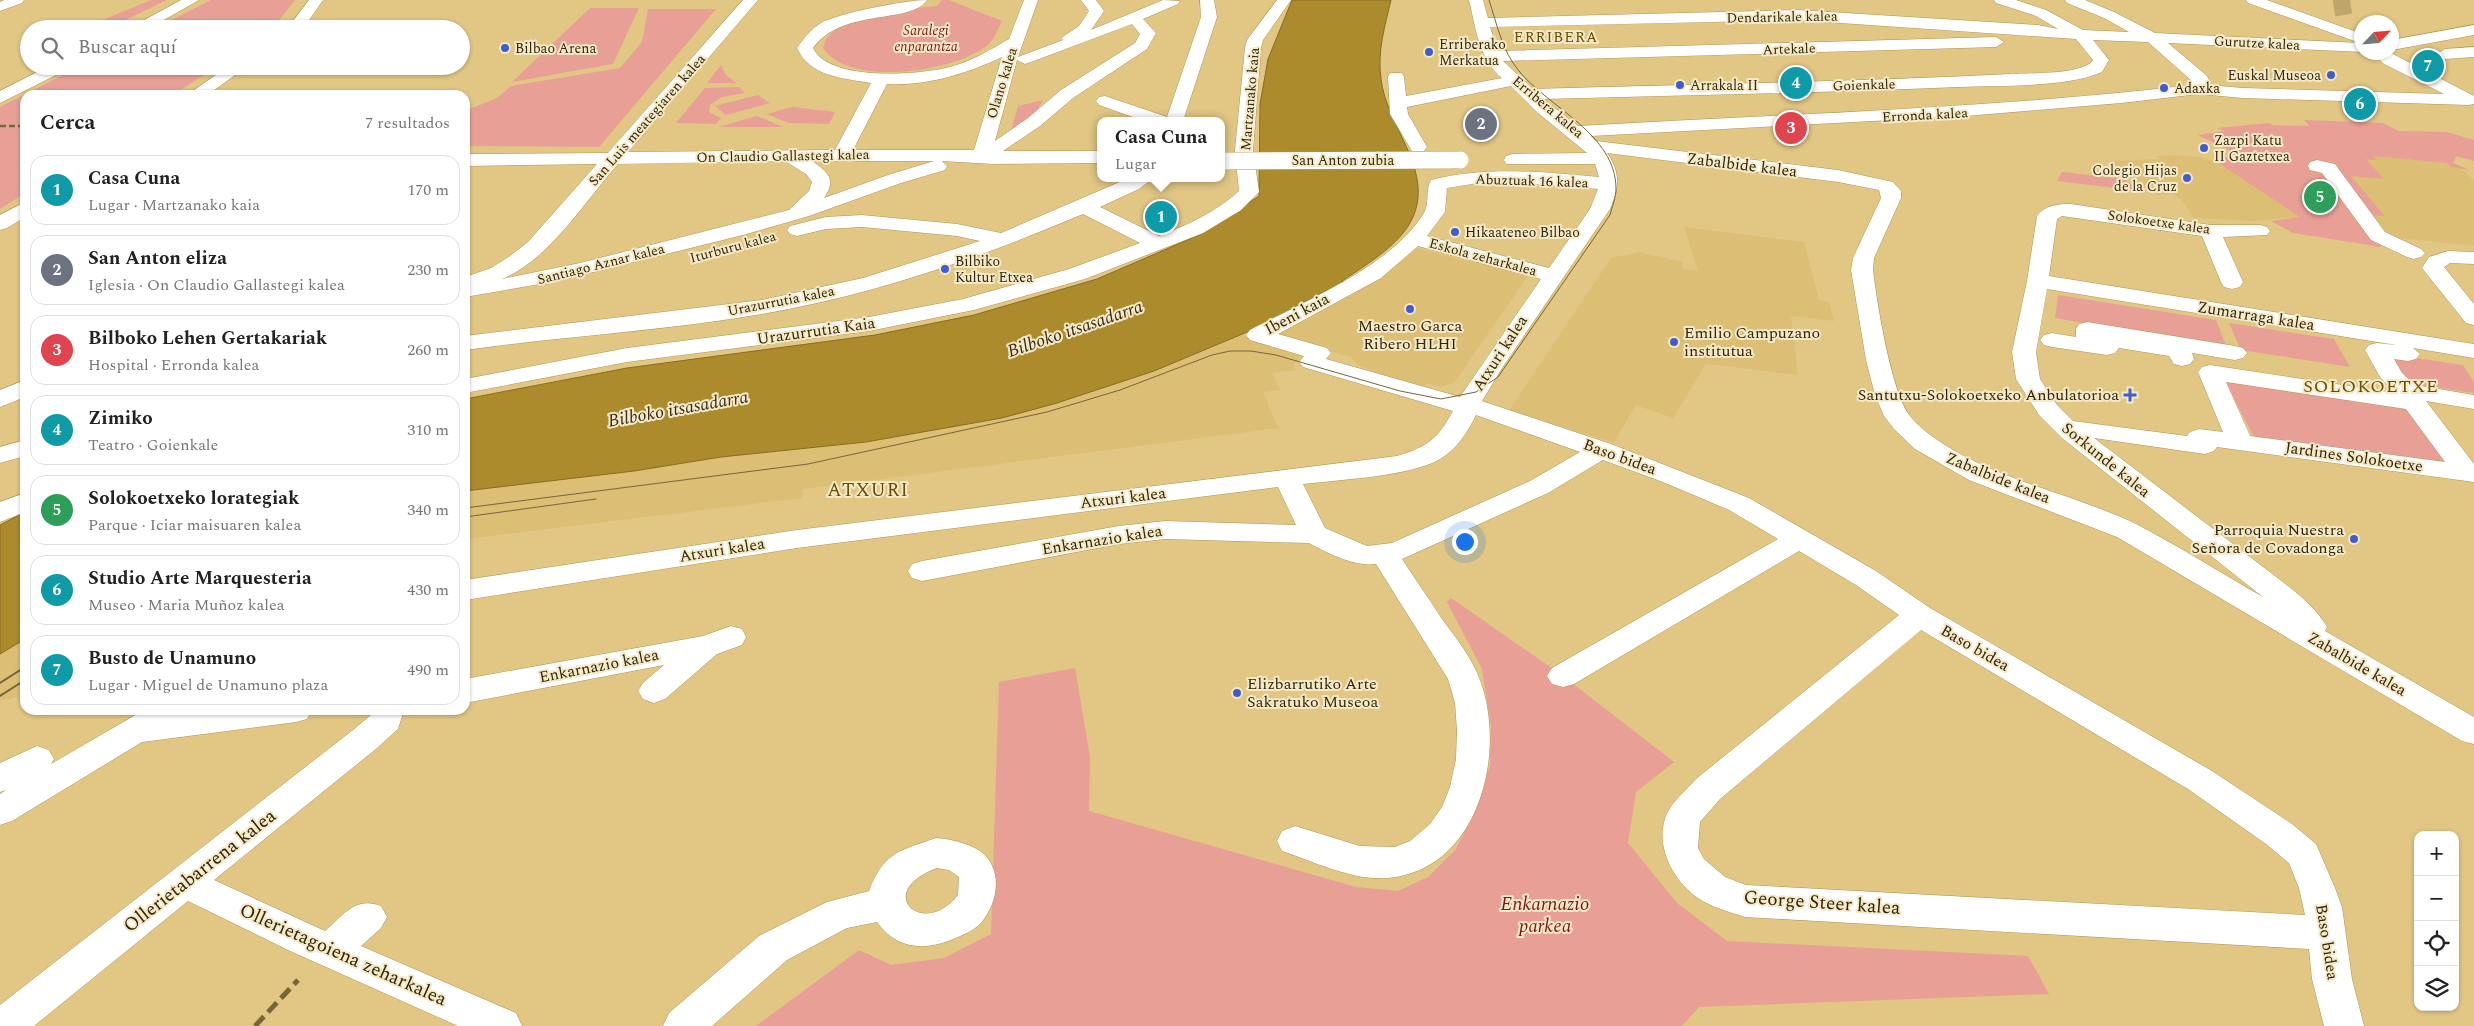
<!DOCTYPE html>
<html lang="es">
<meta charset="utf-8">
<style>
:root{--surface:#fff;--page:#f6f6f6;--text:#222;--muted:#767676;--line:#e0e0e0;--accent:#0b8043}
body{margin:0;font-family:Spectral,serif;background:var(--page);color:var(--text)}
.controls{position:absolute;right:15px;bottom:15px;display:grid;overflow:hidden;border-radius:10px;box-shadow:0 1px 4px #0004}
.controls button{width:45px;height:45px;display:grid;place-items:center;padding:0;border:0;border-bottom:1px solid var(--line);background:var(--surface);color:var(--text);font:25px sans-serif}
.compass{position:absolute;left:2354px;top:15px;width:45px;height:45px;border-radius:50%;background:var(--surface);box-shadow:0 1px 4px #0004;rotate:64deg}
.you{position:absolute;left:1464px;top:541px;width:18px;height:18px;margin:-12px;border:4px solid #fff;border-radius:50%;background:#1a73e8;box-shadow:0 0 0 8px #1a73e833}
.badge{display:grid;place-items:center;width:32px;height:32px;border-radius:50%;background:var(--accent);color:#fff;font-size:16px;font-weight:700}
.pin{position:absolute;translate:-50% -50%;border:2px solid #fff;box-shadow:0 1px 5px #0006}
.popup{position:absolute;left:1097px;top:117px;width:128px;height:65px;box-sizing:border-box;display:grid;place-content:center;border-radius:10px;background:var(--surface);filter:drop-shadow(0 1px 4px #0005);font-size:16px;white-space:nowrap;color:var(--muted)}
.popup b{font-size:19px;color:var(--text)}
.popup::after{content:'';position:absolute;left:50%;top:100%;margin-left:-10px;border:10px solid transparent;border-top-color:var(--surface)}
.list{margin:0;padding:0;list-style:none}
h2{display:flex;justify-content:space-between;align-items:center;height:65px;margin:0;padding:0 20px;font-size:21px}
h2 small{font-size:16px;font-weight:400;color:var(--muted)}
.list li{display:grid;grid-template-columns:32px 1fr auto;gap:15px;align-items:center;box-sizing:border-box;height:70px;margin:0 10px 10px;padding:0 10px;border:1px solid var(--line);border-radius:15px}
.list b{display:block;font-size:19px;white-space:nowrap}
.list p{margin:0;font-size:16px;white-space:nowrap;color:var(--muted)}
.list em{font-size:16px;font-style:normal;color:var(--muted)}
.icon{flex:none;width:28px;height:28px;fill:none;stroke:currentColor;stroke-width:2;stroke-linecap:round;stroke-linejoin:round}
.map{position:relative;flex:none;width:2474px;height:1026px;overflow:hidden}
.search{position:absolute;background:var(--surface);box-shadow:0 1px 4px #0004;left:20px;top:20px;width:450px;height:55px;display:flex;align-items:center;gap:12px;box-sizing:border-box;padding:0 18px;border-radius:28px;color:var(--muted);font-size:19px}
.panel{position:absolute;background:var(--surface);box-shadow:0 1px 4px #0004;left:20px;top:90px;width:450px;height:625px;border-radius:15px}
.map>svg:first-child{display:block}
.built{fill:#dcbe74}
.green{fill:#e89f95}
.water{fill:#ac8b2c;stroke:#876d22}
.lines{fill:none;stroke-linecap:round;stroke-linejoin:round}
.minor-tunnel{stroke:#bea66b;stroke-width:17;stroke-dasharray:17 8;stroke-linecap:butt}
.minor-casing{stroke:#af9553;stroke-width:1}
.minor{fill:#fff;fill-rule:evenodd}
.tram-far1{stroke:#77663a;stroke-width:1}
.tram{stroke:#77663a;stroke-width:2}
.rail-far1{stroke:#77663a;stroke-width:2.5;stroke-dasharray:6 3;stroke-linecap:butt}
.rail{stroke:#77663a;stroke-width:5;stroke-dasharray:13 6;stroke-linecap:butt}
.minor-bridge-casing{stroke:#af9553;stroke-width:18;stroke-linecap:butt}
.minor-bridge{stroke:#fff;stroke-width:17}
.poi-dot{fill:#3f5dd0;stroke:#f6e9c8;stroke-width:2}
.labels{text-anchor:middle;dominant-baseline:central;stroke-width:4;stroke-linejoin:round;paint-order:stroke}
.far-street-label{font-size:14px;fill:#302609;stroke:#f6e9c8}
.far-park-label{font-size:14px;font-style:italic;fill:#7e1410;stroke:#f6e9c8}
.far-poi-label{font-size:14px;fill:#302609;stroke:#f6e9c8;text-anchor:start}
.far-neighbourhood-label{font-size:15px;letter-spacing:1px;fill:#664e00;stroke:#f6e9c8}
.street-label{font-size:16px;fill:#302609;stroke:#f6e9c8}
.poi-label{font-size:16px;fill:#302609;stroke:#f6e9c8;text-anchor:start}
.water-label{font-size:18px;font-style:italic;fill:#352d19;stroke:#f6e9c8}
.neighbourhood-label{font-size:18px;letter-spacing:1px;fill:#664e00;stroke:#f6e9c8}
.quarter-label{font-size:19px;letter-spacing:1px;fill:#664e00;stroke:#f6e9c8}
.near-street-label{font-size:19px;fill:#302609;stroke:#f6e9c8}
.near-park-label{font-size:19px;font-style:italic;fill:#7e1410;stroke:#f6e9c8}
</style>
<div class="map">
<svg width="2474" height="1026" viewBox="0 0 2474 1026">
<rect width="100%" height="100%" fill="#e1c684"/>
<path class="built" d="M2171 155 2200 157 2217 162 2301 217 2252 221 2194 218 2182 200 2173 194 2157 195 2109 161 2159 159 2157 156Z
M2372 156 2447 163 2451 167 2462 169 2474 180V246L2390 237 2371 214 2385 215 2351 176 2383 179 2366 159Z
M1684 227 1804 242 1819 300 1829 302 1834 321 1791 316 1798 375 1706 364 1673 418 1636 405 1614 442 1508 412 1611 258 1639 252 1683 262 1682 269 1698 271Z
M1410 246 1470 262 1473 260 1513 270 1511 272 1527 277 1454 383 1440 387 1427 383 1422 388 1377 376 1379 373 1358 365 1351 357 1273 336Z
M1242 335 1303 352 1293 366 1296 370 1272 373 1280 390 1263 392 1278 428 803 489 802 498 465 539V491L634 471 721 457 866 442 1002 418 1057 403 1154 371Z
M25 639V710H35L27 714 17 697 0 701V654Z"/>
<path class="green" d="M151 0H167L115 25H91Z
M211 0H295L276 24 269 29H154Z
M942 0H949L1002 21C998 29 995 38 989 44 957 72 849 88 823 48 824 45 825 40 827 38 843 17 912 8 937 6Z
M590 8H639L613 64 512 82Z
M648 9H716L599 147 465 146V111L497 98 511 86 620 68 642 42Z
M721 65 726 75 736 83H707Z
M81 66H217L173 95H25V193L0 209V107Z
M739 87 745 93 722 97 710 105 709 112 721 118 716 124 676 123 705 88Z
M758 95 770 103 726 115 715 106Z
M1043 100 1032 119 1010 135 1018 106Z
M792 107 835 112 829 124 789 123 767 114Z
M757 116 783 127H719Z
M2304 120 2383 123 2399 131 2447 132 2474 140V161L2456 156 2453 163 2470 170 2451 167 2447 163 2373 156 2376 160 2366 159 2384 179 2351 176 2385 216 2371 215 2381 247 2293 233 2271 221 2300 217 2217 162 2235 153 2198 135 2224 131 2218 128 2269 123 2272 125 2309 126Z
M2062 172 2124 179 2140 191 2057 181Z
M2058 295 2216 320 2227 348 2055 318Z
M2229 323 2334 339 2350 367 2241 350Z
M2390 354 2463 365 2474 382V393L2407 383Z
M2224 380 2415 410 2447 464 2254 437Z
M1451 598 1563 676 1674 762 1636 792 1628 843 1677 903 1727 941 2028 956 2049 994 1699 1007 1682 1026H756L859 950 891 965 944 958 991 934 999 682 1075 668 1090 757 1089 811 1356 887 1398 891 1428 877 1455 850 1474 815 1490 765 1491 726 1482 669 1447 602Z"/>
<path class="water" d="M1292 0H1391C1385 26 1377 51 1381 79 1384 103 1396 124 1406 146 1440 218 1398 244 1342 281L1345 283 1332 291 1328 290 1252 330 1154 371 1057 403 1002 418 866 442 721 457 634 471 465 491V399L627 368 875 335 974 315 1097 279 1199 235 1259 196 1260 104 1268 59Z
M25 512V639L0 654V525Z"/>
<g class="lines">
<path class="minor-tunnel" d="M2334 8 2352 5"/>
<defs>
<path id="minor" d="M4 0H24L22 3 0 11V2Z
M181 0H199L148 29H128Z
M309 0H323L303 29H287Z
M743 0H758L628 152 835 150 871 83C843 78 810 77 797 48 804 38 811 29 821 23 839 13 906 0 927 0 910 25 843 7 813 48 829 82 919 75 950 67 972 61 990 50 1009 39L1024 0H1038L1018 57 1063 40 1061 38 1079 26 1089 11 1081 0H1096L1104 11 1091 30 1163 0 1180 1 1178 4 1143 19 1156 33 1147 49 1073 98 1040 126 1003 151H1101V163L993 164 942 161 947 166 945 170 901 183 809 216 743 235 557 281 465 297V283H470L468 280 471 275 491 268 510 256 528 242 597 164 465 166V154L608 153ZM1132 24 1140 34 1135 43 1061 90 1028 118 995 141 1017 60 1025 64 1031 62ZM1002 57 974 150H853L887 84C927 86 966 74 1002 57ZM785 161 806 174 812 182 809 191 789 210 580 263 502 279C549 260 585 201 618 164ZM812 161H934L888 175 824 198C837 180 828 172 812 161Z
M1200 0H1214L1217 17 1183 121H1144L1099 105 1096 101 1099 97 1105 96 1167 117 1201 17Z
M1277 0H1291L1263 40 1261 48 1253 150 1259 192 1241 210 1203 233 1085 279 974 310 869 331 627 362 465 393V379L627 348 869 317 963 299 1069 269 1140 243 1083 214C979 258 873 295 762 314 664 331 564 336 465 350V336L762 300 863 278 980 241 957 236 862 227 826 229 797 236 790 234 787 230 790 226 826 217 862 215 957 224 1001 233 1129 178H1153L1139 189 1100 207 1159 236C1188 225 1216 212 1239 191L1235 150 1245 48 1247 40Z
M1469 0H1483L1488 18 1797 10 2038 25 2058 29 2036 16 1996 3 1994 0H2016L2046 10 2083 30 2129 32 2104 18 2067 3 2065 0H2085L2114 12 2155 33 2360 43 2248 3 2246 0H2267L2362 34 2363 52 2168 43 2207 76 2209 80 2208 85 2243 88 2444 94 2384 64 2371 52H2389L2474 96V104L2468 105 2243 98 2199 94 2121 103 1966 116 1591 136 1596 141 1838 170 1893 182 1901 191V198L1874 258 1873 270C1877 303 1891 392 1910 416 1919 428 1933 437 1945 445 2005 483 2075 494 2138 525 2180 547 2221 573 2263 597L2062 438 2039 415 2016 379 2012 352 2027 281 2037 216C2045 205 2058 204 2071 204L2210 225H2260L2267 227 2270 231 2267 235 2223 237 2243 282 2240 287 2232 289 2224 287 2221 282 2202 236 2062 216 2057 219 2049 276 2474 344V358L2413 348 2420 354 2416 359 2408 361 2394 359 2402 373 2415 385 2474 395V409L2426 401 2474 464V482L2217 447 2214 451 2205 454 2094 438 2288 586C2303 598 2317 610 2327 627L2325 631 2474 717V744L2462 741 2117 537 1969 480 1915 449 1894 429 1884 416 1875 395 1866 360 1851 270 1853 258 1881 198 1879 190 1838 182 1607 153C1621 173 1619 188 1610 209L1502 368 1482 401 1611 444 1749 498 1876 571 1930 608 2212 771 2292 824 2316 844 2335 888 2342 907 2352 979 2364 1026H2324L2312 979 2309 949 1745 917C1730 912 1711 907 1698 898 1671 880 1651 839 1670 808 1677 798 1687 789 1696 779L1899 615 1856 585 1799 551 1574 684 1563 687 1552 684 1547 676 1552 668 1778 539 1729 510 1663 482 1603 460 1548 493 1402 559C1415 579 1429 599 1442 619 1456 638 1472 658 1480 680 1507 753 1479 870 1388 878 1353 881 1315 862 1282 851L1277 841 1282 831 1295 826 1360 846 1395 847 1410 841 1430 824 1442 807 1450 787 1456 759 1457 731 1455 703 1448 679 1376 564C1354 567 1328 553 1309 543L1165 539 1119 544 922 581 912 578 908 571 912 564 922 561 1119 526 1165 521 1296 525 1278 487 797 548 465 600V580L797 530 1397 456C1427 447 1438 439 1453 411L1303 367 1299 362 1304 356 1250 340 1246 335 1250 330C1303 302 1392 266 1424 213 1430 203 1425 190 1431 180 1487 166 1543 172 1599 177L1595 164H1506L1504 160 1506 156 1513 154 1587 153 1537 112 1511 86 1407 107 1408 114 1427 147 1424 151H1412L1390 114 1388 77 1390 73H1402L1404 77 1406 96 1502 78C1478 58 1476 28 1469 0ZM1797 20 2076 39 2093 60C2084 75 2027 73 2010 74 1851 82 1692 84 1533 89L1503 61 1996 47 2004 42 1996 37 1498 51 1490 27ZM2093 40 2148 42 2192 81V85C1988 109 1783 114 1578 126L1543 99C1682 95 1821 93 1959 87 2000 85 2066 88 2102 72L2109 60ZM1478 183H1522L1598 189 1590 209 1549 268 1427 236 1445 212 1447 188ZM1418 246 1541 279 1460 397 1326 359 1331 353 1327 348 1278 334 1381 278ZM2047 289 2396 345 2377 343 2369 345 2365 350 2380 377 2395 393 2210 365 2202 367 2198 372 2223 432 2199 429 2190 432 2187 436 2073 421 2057 405 2040 379 2036 352ZM2226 382 2406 409 2445 462 2250 436ZM1476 415 1580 452 1530 481 1392 543 1367 546 1325 528 1303 484C1337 480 1413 476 1440 459 1457 449 1467 433 1476 415ZM1921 630 2188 789 2266 844 2289 863 2299 888 2305 915 1746 885 1725 877 1704 859 1698 848 1700 822 1720 799Z
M2474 25V35L2392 50V40Z
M2474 47V57L2445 59 2437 54 2445 49Z
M49 66H70L68 69 0 103V91Z
M229 66H248L207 95H187Z
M2317 160 2335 164 2385 232 2421 249 2425 253 2421 257 2414 259 2407 257 2371 240 2322 173 2310 170 2308 166 2310 162Z
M25 202V217L7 228 0 230V215Z
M2448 251 2474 252V264L2450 263 2444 267 2474 304V325L2466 323 2422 268 2429 257Z
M2087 322 2235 346 2243 348 2247 353 2243 358 2235 360 2192 353 2194 359 2190 364 2182 366 2174 364 2169 356 2119 348 2115 353 2107 355 2052 347 2044 345 2040 340 2044 335 2052 333 2076 337V329L2079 324Z
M25 380V397L0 407V390Z
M25 440V456L0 463V447Z
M25 493V512L0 522V502Z
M731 626 742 629 746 637 742 645 717 654 665 699 654 703 643 699 638 691 643 683 664 665 465 703V679L703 636Z
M144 710H186L184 713 208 710H312L307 719 296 722 142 742 12 821 0 825V794L6 790 0 792V763L37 746 49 750 54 759 51 764Z
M372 710H404L398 729 377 748 214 880 325 931C344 915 355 896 381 906L387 917 381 928 361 946 516 1013 522 1026H458L288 950 188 901 34 1026H0V1005L353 730 371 715Z
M936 838C950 839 968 843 980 851 1004 869 998 903 981 923 974 930 967 933 958 937 927 951 898 951 877 922L847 928 787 960 712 1026H663L669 1013 759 936 827 902 869 891C884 852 899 851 936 838ZM937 868 949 870 959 877 958 895C923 940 872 892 937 868Z"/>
</defs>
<use href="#minor" class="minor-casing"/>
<use href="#minor" class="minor"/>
<path class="tram-far1" d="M465 508 808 464 1047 412 1120 390 1212 355 1230 351H1251L1276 355 1400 391 1441 399 1476 392 1498 377 1610 215C1612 207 1616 197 1616 189 1616 134 1549 108 1519 71 1502 51 1497 24 1489 0
M465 517 596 499"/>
<path class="tram" d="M0 683 25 667
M0 696 25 680"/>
<path class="rail-far1" d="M0 126H25"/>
<path class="rail" d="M255 1026 298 980"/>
<defs>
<path id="minor-bridge" d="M1226 161 1460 160"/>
</defs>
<use href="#minor-bridge" class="minor-bridge-casing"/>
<use href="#minor-bridge" class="minor-bridge"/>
</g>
<g class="poi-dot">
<circle cx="505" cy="48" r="5"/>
<circle cx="1429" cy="52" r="5"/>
<circle cx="2331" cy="75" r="5"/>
<circle cx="1680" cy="85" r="5"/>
<circle cx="2164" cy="88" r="5"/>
<circle cx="2204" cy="148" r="5"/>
<circle cx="2187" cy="178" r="5"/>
<circle cx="1455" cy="232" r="5"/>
<circle cx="945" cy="269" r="5"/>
<circle cx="1410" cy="309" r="5"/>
<circle cx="1674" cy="342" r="5"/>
<path d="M2127.5 387.5h5v5h5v5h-5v5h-5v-5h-5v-5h5z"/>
<circle cx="2354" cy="539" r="5"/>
<circle cx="1237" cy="693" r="5"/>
</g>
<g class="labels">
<g class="far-street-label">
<text transform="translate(1782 17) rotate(-1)">Dendarikale kalea</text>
<text transform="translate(2257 43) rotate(3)">Gurutze kalea</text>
<text transform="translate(1789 49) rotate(-2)">Artekale</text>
<text transform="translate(1002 83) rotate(-73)">Olano kalea</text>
<text transform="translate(1864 85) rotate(-2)">Goienkale</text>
<text transform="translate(1250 99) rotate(-85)">Martzanako kaia</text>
<text transform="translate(1548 107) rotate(40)">Erribera kalea</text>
<text transform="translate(1925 115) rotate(-3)">Erronda kalea</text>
<text transform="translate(647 120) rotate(-49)">San Luis meategiaren kalea</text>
<text transform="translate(783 156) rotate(-1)">On Claudio Gallastegi kalea</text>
<text x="1343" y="160">San Anton zubia</text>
<text transform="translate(1532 181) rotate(2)">Abuztuak 16 kalea</text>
<text transform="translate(2159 222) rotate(8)">Solokoetxe kalea</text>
<text transform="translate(733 247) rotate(-15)">Iturburu kalea</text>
<text transform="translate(1483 257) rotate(15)">Eskola zeharkalea</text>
<text transform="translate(601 264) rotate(-14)">Santiago Aznar kalea</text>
<text transform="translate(781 301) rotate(-11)">Urazurrutia kalea</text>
</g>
<g class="far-park-label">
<text x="926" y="30">Saralegi<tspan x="926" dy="16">enparantza</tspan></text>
</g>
<g class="far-poi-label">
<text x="1439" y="44">Erriberako<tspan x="1439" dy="16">Merkatua</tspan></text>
<text x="515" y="48">Bilbao Arena</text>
<text x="2321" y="75" text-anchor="end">Euskal Museoa</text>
<text x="1690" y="85">Arrakala II</text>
<text x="2174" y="88">Adaxka</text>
<text x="2214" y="140">Zazpi Katu<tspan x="2214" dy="16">II Gaztetxea</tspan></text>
<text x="2177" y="170" text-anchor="end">Colegio Hijas<tspan x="2177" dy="16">de la Cruz</tspan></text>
<text x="1465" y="232">Hikaateneo Bilbao</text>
<text x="955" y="261">Bilbiko<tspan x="955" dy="16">Kultur Etxea</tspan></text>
</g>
<g class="far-neighbourhood-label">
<text x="1556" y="37">ERRIBERA</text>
</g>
<g class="street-label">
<text transform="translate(1742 165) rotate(7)">Zabalbide kalea</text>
<text transform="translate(1297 314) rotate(-28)">Ibeni kaia</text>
<text transform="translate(2256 316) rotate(9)">Zumarraga kalea</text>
<text transform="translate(816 331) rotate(-8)">Urazurrutia Kaia</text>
<text transform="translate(1500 353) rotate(-57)">Atxuri kalea</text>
<text transform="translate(1620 457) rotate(20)">Baso bidea</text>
<text transform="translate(2354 457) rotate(8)">Jardines Solokoetxe</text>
<text transform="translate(2106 460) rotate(39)">Sorkunde kalea</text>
<text transform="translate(1998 478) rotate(22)">Zabalbide kalea</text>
<text transform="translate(1123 498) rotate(-7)">Atxuri kalea</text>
<text transform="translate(1102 540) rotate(-9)">Enkarnazio kalea</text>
<text transform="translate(722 550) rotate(-9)">Atxuri kalea</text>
<text transform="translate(1975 648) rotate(30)">Baso bidea</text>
<text transform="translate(2357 664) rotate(30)">Zabalbide kalea</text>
<text transform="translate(599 666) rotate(-11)">Enkarnazio kalea</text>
<text transform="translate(2327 942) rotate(81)">Baso bidea</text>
</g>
<g class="poi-label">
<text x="1410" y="326" text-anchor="middle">Maestro Garca<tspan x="1410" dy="18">Ribero HLHI</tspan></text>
<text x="1684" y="333">Emilio Campuzano<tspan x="1684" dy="18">institutua</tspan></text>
<text x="2119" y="395" text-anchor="end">Santutxu-Solokoetxeko Anbulatorioa</text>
<text x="2344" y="530" text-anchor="end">Parroquia Nuestra<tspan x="2344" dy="18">Señora de Covadonga</tspan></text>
<text x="1247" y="684">Elizbarrutiko Arte<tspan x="1247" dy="18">Sakratuko Museoa</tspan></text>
</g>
<g class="water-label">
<text transform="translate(1075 329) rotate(-19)">Bilboko itsasadarra</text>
<text transform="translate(678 409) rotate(-10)">Bilboko itsasadarra</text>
</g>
<g class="neighbourhood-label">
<text x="2371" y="386">SOLOKOETXE</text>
</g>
<g class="quarter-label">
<text x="868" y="490">ATXURI</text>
</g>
<g class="near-street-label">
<text transform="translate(200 871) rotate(-38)">Ollerietabarrena kalea</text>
<text transform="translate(1822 903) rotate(4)">George Steer kalea</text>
<text transform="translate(343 955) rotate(24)">Ollerietagoiena zeharkalea</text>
</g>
<g class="near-park-label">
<text x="1545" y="904">Enkarnazio<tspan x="1545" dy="22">parkea</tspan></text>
</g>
</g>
</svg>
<div class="controls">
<button>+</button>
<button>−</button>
<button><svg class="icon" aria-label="locate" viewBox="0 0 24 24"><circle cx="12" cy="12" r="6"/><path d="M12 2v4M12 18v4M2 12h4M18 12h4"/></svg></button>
<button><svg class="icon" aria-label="layers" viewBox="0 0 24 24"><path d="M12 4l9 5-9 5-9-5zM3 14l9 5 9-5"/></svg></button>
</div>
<svg class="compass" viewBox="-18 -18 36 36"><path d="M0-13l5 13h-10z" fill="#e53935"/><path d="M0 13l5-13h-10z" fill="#767676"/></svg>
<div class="you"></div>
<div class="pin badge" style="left:1161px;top:217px;background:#0f9aa8">1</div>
<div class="popup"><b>Casa Cuna</b>Lugar</div>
<div class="pin badge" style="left:1481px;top:124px;background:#6b7280">2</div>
<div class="pin badge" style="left:1791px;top:128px;background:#e0444e">3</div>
<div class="pin badge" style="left:1796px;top:83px;background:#0f9aa8">4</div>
<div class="pin badge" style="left:2320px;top:197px;background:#2e9e5b">5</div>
<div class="pin badge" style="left:2360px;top:104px;background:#0f9aa8">6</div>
<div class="pin badge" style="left:2428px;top:66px;background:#0f9aa8">7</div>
<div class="search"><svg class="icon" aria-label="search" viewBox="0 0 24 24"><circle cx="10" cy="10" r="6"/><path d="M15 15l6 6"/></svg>Buscar aquí</div>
<section class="panel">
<h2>Cerca<small>7 resultados</small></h2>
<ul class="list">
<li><span class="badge" style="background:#0f9aa8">1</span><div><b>Casa Cuna</b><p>Lugar · Martzanako kaia</p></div><em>170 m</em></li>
<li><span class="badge" style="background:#6b7280">2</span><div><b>San Anton eliza</b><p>Iglesia · On Claudio Gallastegi kalea</p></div><em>230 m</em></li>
<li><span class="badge" style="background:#e0444e">3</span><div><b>Bilboko Lehen Gertakariak</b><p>Hospital · Erronda kalea</p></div><em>260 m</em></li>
<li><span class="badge" style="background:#0f9aa8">4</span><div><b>Zimiko</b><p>Teatro · Goienkale</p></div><em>310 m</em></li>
<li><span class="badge" style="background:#2e9e5b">5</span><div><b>Solokoetxeko lorategiak</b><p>Parque · Iciar maisuaren kalea</p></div><em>340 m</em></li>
<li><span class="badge" style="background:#0f9aa8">6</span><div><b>Studio Arte Marquesteria</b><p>Museo · Maria Muñoz kalea</p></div><em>430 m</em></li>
<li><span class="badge" style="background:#0f9aa8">7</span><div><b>Busto de Unamuno</b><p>Lugar · Miguel de Unamuno plaza</p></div><em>490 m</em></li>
</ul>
</section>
</div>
